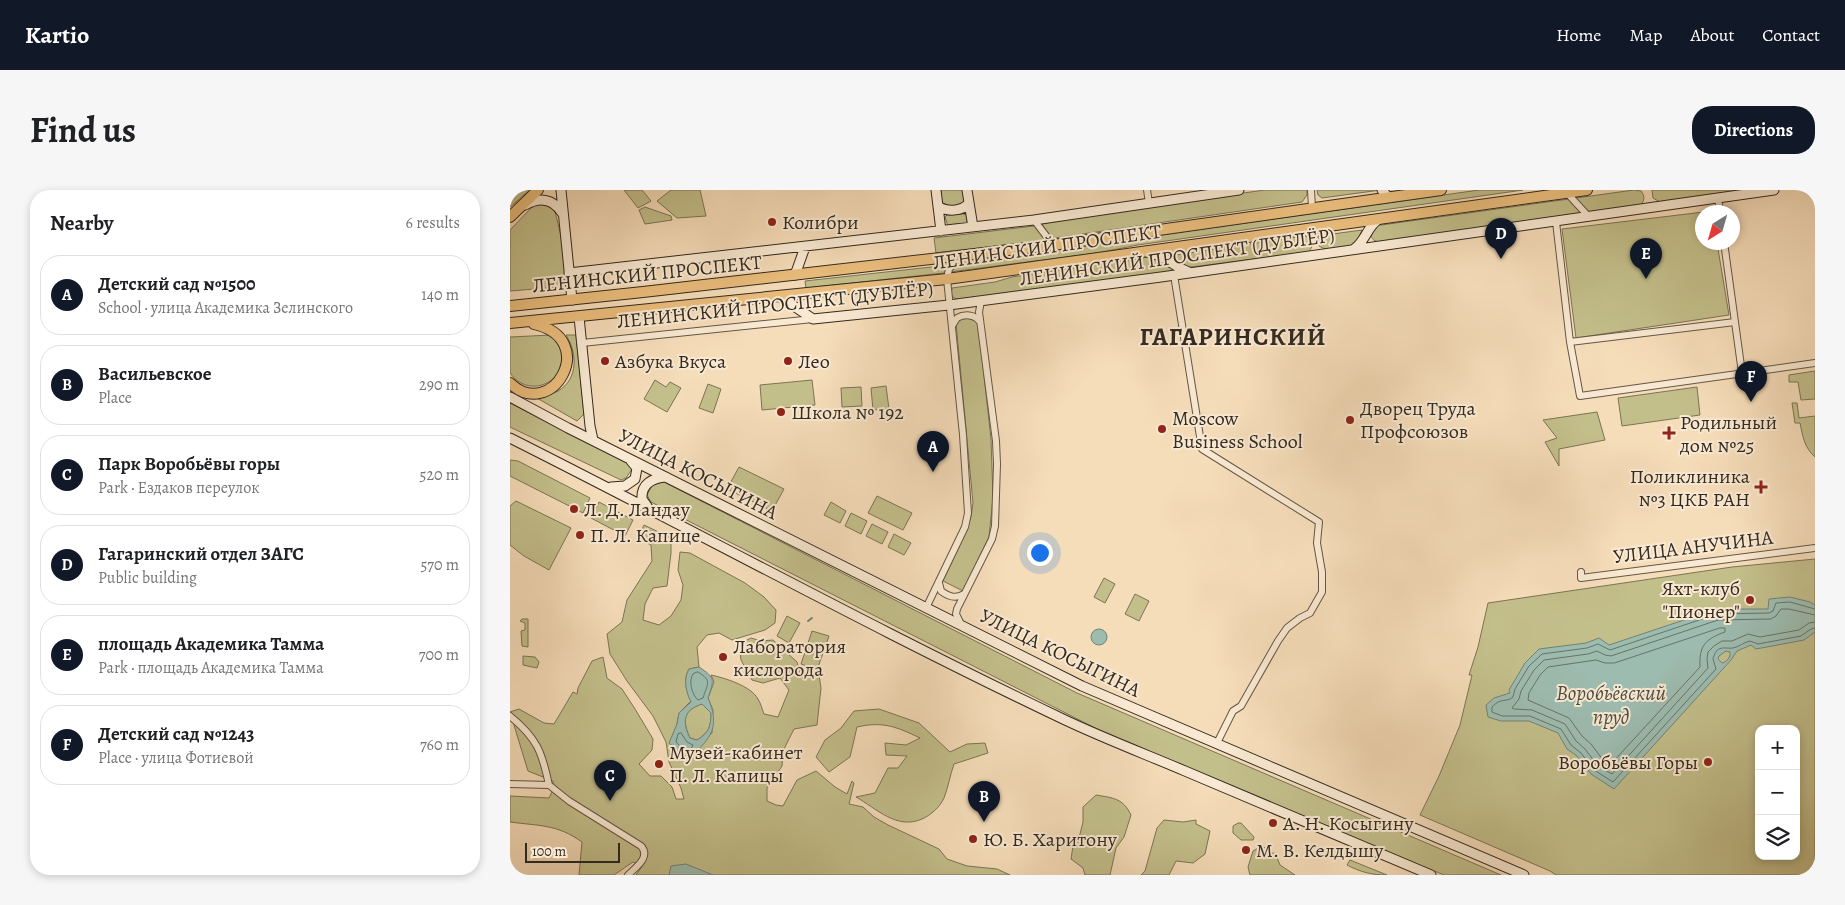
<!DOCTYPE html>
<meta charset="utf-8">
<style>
:root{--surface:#fff;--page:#f6f6f6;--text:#202124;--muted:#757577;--line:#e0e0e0;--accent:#111827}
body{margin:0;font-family:Alegreya,serif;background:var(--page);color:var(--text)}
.controls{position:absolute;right:15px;bottom:15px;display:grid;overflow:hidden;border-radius:10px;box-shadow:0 2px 8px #0003}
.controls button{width:45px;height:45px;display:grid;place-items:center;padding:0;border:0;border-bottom:1px solid var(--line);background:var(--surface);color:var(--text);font:25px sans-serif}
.compass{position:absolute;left:1185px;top:15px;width:45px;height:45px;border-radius:50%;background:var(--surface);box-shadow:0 2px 8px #0003;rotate:217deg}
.scale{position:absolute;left:15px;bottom:12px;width:95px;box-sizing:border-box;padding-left:5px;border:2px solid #332a20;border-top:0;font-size:14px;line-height:18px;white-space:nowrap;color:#332a20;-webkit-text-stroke:4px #f9e9d2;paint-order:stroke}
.you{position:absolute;left:529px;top:362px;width:18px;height:18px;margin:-12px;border:4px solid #fff;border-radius:50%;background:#1a73e8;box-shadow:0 0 0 8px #1a73e833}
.badge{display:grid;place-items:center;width:32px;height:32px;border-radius:50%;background:var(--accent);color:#fff;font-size:16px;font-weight:700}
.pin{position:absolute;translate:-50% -41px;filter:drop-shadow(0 1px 2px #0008)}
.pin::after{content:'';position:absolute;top:26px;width:18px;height:15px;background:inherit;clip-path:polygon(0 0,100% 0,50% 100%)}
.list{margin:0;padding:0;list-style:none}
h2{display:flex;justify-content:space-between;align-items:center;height:65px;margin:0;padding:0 20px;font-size:21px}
h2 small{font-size:16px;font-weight:400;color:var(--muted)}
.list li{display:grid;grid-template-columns:32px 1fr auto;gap:15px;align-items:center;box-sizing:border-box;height:80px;margin:0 10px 10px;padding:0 10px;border:1px solid var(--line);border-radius:20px}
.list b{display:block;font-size:19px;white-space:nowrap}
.list p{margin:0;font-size:16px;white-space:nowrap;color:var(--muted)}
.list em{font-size:16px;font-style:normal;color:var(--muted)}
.icon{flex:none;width:28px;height:28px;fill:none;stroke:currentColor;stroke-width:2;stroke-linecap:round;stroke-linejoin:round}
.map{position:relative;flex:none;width:1305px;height:685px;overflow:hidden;border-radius:20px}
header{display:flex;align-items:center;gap:30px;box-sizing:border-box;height:70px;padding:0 25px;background:var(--accent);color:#fff}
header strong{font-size:24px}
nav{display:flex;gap:28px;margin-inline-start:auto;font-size:18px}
.intro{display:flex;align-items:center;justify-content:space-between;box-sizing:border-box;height:120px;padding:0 30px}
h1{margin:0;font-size:35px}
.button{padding:12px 22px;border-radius:20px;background:var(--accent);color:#fff;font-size:18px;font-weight:700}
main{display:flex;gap:30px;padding:0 30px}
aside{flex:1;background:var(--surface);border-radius:20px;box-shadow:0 2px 8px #0003}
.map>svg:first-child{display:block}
.green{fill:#c3bf8b;stroke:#7b7456;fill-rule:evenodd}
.water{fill:#9dbcb0;stroke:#738276;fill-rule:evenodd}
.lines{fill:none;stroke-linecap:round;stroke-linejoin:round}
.shore{stroke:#687368;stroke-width:1}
.stream{stroke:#738276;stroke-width:2}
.street-casing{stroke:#645746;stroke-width:8}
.secondary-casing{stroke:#332a20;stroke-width:11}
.primary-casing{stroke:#332a20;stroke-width:12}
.street{stroke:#f9e9d2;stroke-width:6}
.secondary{stroke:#f9e9d2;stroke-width:9}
.primary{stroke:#ebbe7d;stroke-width:10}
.poi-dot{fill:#8f2418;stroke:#f9e9d2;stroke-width:2}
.labels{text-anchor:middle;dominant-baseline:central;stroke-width:4;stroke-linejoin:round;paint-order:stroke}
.poi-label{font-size:20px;fill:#332a20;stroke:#f9e9d2;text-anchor:start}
.street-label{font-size:20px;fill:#332a20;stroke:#f9e9d2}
.water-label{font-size:21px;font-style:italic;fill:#4e4e44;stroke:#f9e9d2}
.district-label{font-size:25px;font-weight:bold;letter-spacing:1px;fill:#332a20;stroke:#f9e9d2}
</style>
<header>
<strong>Kartio</strong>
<nav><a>Home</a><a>Map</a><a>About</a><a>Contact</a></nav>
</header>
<div class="intro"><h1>Find us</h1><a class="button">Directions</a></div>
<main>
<aside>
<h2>Nearby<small>6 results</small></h2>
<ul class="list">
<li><span class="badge">A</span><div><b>Детский сад №1500</b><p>School · улица Академика Зелинского</p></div><em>140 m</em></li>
<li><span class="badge">B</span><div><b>Васильевское</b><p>Place</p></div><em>290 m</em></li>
<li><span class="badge">C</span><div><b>Парк Воробьёвы горы</b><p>Park · Ездаков переулок</p></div><em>520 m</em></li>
<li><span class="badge">D</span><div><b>Гагаринский отдел ЗАГС</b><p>Public building</p></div><em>570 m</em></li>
<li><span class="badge">E</span><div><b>площадь Академика Тамма</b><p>Park · площадь Академика Тамма</p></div><em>700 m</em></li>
<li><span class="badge">F</span><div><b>Детский сад №1243</b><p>Place · улица Фотиевой</p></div><em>760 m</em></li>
</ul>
</aside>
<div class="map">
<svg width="1305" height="685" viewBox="0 0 1305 685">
<rect width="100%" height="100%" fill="#f6ddba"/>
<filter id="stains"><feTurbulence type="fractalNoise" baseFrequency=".004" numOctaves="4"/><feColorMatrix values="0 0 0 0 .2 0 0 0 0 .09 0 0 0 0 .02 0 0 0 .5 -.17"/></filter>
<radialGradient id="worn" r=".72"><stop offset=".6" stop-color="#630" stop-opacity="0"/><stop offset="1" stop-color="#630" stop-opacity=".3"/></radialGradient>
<path class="green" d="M0 0H20L0 17Z
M114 0H132L141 11 128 18Z
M161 0H190L196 26 167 28 147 11Z
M431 0H454L456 13 451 17 435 18 432 14Z
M755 0H797V5L792 12 545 48 541 47 532 34 604 21Z
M807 0H871L812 8 808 5Z
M969 0H1013L628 55 587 63 440 82 445 74Z
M1124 0 1131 1C1135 6 1135 11 1130 15L870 52C859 51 860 43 864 36Z
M1142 0H1233L1150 12 1143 8Z
M33 13 45 21C49 40 63 83 49 97L0 101V40L23 16Z
M135 17 161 26 162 30 135 34 129 20Z
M1202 21V22H1192V52L1207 53 1219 125 1066 148 1052 39Z
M438 24H454L457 26V32L438 36 435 27Z
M524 36 536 50 426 63 424 48Z
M852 40 846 56 817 60 809 56 808 46Z
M794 46C803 47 805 56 798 62L674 78 659 66Z
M645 66 656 72 665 82 449 110 444 108 441 104 442 98 485 92 502 87Z
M439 75 434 83 296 98 295 91Z
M462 128 468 131 481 249 483 308 479 347 453 401 433 391 456 342 461 327 463 313 446 133 450 129Z
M41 145C44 149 48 153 51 157 63 181 33 205 11 193 7 191 2 187 0 182 0 173 0 157 0 147Z
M56 145H66L74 224 67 231 25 207C33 206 41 205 48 201 69 189 67 162 56 145Z
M1305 181V209L1291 210 1288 192H1279V185Z
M145 190 156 197 160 192 171 198 157 222 134 209Z
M302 190 305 215 252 220 250 195Z
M198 194 211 199 203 223 189 218Z
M376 196 379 219 363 220 361 198Z
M351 197 352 216 332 217 331 198Z
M1187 197 1190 225 1112 236 1108 208Z
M0 213 121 274 122 279 116 288 111 290 0 237Z
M1282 213H1287L1289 228 1305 226V267C1294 257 1293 247 1290 233H1285Z
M1087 222 1095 250 1049 259V276L1035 252 1047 248 1033 230Z
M0 270 8 271 80 308 73 323 0 286Z
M229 277 274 299 262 321 217 299Z
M152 291 567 503 991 685H934L587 539 141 312 137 305 144 292Z
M367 306 402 323 393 340 358 323Z
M6 311 61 338 39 380 14 366 0 355V316Z
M89 312 123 330 115 346 81 328Z
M321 312 336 321 330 333 314 325Z
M341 323 357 331 351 344 335 336Z
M362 334 378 342 372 354 356 346Z
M134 335 159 347 156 349 161 352V363L157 396 143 398 135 414 133 430 149 435 161 426 171 410 173 395 168 380 170 362 180 363 235 393 254 407 266 420 265 433 255 440 222 450 209 443 197 445 187 457 189 477 179 479C173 489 176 502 181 511L169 523 167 534 169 562 202 543 203 520 198 508 204 492 201 485C215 488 241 496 248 509 251 514 252 519 254 524L268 527 279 500 270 488 253 493 242 490 231 470 230 462 225 456 241 448 251 451 263 450 287 472 290 482 296 487 309 485 311 498 307 535 284 539 273 561 272 576 257 598V611L266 615 273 616 287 590 306 581 325 597 337 604 342 591 344 593 339 614 353 617 364 627 378 635 429 659 437 669 457 676 487 679 500 685H126L133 675 123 672 104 685H69L72 652C47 634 29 636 0 632V606L39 608 44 598 43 591 18 581 0 522 9 519 34 533 44 534 63 502 67 504 68 498 82 471 93 467 97 488 112 499 125 519 143 549 142 560 129 574 140 586H151L162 597 166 609H174L171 598 159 572 156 552 143 526 117 491 100 464 97 444 112 432 117 410 142 371 141 355 128 348Z
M384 344 401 353 394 365 378 357Z
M1305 369V685H1046L1040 681 910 625 929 586 950 535 962 485H959L968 457 978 413 1222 377ZM1249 539H1286V666H1249Z
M594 388 605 394 595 413 584 407Z
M625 404 639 411 629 431 615 424Z
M277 426 290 433 279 453 267 446Z
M12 429H18V457L12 456 11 441 15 440V433L10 431Z
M302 441 319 446 307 480 291 474Z
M13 466 25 467 29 472 27 478 13 475Z
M192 514 201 523C201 536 199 543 187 550L180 548C172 531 173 520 192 514Z
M369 519 409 533 440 562 457 554 475 553 478 563 444 574C440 585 438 598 434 608 430 617 421 625 412 629 387 640 367 619 346 607L365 603 378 578H388L397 566 376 565 375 553 396 555 410 548C387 537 373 531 347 537L340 567 319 582 306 567 315 550 331 538 344 521Z
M586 605C603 608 613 608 621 625L614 647 606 658 600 685H575L573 678 561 669 563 656 570 644 573 632V617Z
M654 630 673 632 686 630V634L700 641 695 664 683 673 666 671 659 685H631L635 681 647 638Z
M728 633H731L744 647 743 650H731L723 643V636Z
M752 656 766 665 770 675 785 685H740L738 677 743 661Z
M840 670 877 685C862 685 850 682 837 675Z"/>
<path class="water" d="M1280 407 1300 412 1305 415V442L1294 450 1246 459 1241 455 1227 461 1221 470 1104 599 1081 584 1067 566 1057 559 1048 543 1019 531H991L978 527 976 515 984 508 1000 503 999 500 1015 473 1029 459 1076 453 1089 448 1099 455 1207 419H1258L1259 409ZM1216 461 1220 462C1221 467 1217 472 1212 473L1208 469 1209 466Z
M581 447a8 8 0 1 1 16 0a8 8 0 1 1-16 0Z
M189 477C206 488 204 490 198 508 210 536 202 548 180 567L169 562 159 553 167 534 169 523 181 512C176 502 173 489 179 479ZM192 514 201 523C201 536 199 543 187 550L180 548C172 532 173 520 192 514Z
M176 674 203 685H159L161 676Z"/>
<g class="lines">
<path class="shore" d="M1305 419 1280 412 1266 413 1263 421 1259 423 1207 424 1100 460 1088 454 1077 458 1032 464 1019 476 1005 499 1003 507C996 513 991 507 982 517V522L992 526H1020L1051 539 1061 555 1071 563 1084 580 1103 592 1206 479 1203 469C1207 454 1214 459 1223 458 1229 457 1234 452 1240 451L1248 454 1291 446 1301 439 1305 438
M1305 425 1279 419H1271L1266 426 1261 429 1208 430 1101 466 1095 465 1087 461 1078 464 1034 470 1024 480 1011 501 1009 509 1002 518 1004 519 1022 520 1055 534 1066 551 1075 559 1088 576 1102 584 1198 478 1197 469 1198 462 1204 456 1212 451H1222L1238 444 1250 447 1289 440 1299 433 1305 432
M1210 438H1215V442C1195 449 1189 456 1190 477L1101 574 1093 570 1081 554 1072 546 1059 528 1018 510 1019 503 1030 485 1038 477 1086 470 1095 473H1104Z
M188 482C203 491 197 494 193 508L188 510C182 505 178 491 183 484Z
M171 543 177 552 183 555 180 561 172 558 166 552 168 544Z"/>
<path class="stream" d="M298 431 302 428"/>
<defs>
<path id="street" d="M637 0 639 13
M801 0 802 18
M1057 3 1079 27
M1208 8 1210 22
M524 30 543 55
M1046 32 1060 152 1070 206 1305 173
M1214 52 1232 183
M664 85 692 259 809 332 807 353 812 382V402L800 423 790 428 777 438 768 451 731 516 723 521 707 553
M442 136 447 128C454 124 465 124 470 132
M1060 152 1225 132
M72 153 303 129
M1071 382V388L1305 358
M429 393 431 401C439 407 446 409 454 404
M416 418 455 337 458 323 453 245 437 89 439 79 450 67
M451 434 446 424 447 419 482 349 485 336 487 274 486 251 469 122 471 111
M0 526C27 548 32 562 39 595
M0 594 39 595
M39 595 59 611 131 656C141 667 126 677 118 685"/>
<path id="secondary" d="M51 0 62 110
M426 0 431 41
M457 0 463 37
M872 0 878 7
M15 15C29 7 43 8 52 23
M428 16C436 22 452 22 459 13
M844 59C856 51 857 36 869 29
M638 62C654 65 664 77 679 82
M59 83 524 30 729 0
M285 85 295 57
M269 106 303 129 439 115 651 87 1264 0
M69 127 80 236 83 250
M0 207 58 238 572 496 1014 685
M0 248C185 341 366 440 553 529 593 548 635 564 675 581 757 616 839 651 921 685
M101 297 115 296 125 289 127 278 121 271
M137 316 132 309C131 294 142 288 156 287"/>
<path id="primary" d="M0 27 28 0
M0 116 133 102 543 55 931 0
M0 133 437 89 1077 0
M0 193C42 233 91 149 24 134"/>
</defs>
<use href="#street" class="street-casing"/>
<use href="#secondary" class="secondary-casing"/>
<use href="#primary" class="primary-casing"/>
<use href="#street" class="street"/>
<use href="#secondary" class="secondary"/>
<use href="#primary" class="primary"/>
</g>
<g class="poi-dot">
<circle cx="262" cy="32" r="5"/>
<circle cx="95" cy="171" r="5"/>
<circle cx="278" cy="171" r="5"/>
<circle cx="271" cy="222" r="5"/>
<circle cx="840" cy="230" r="5"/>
<circle cx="652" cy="239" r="5"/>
<path d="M1156.5 235.5h5v5h5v5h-5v5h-5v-5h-5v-5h5z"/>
<path d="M1248.5 289.5h5v5h5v5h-5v5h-5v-5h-5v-5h5z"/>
<circle cx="64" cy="319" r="5"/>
<circle cx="70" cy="345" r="5"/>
<circle cx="1240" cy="410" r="5"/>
<circle cx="213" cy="467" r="5"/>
<circle cx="1198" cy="572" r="5"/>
<circle cx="149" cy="574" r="5"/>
<circle cx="763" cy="633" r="5"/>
<circle cx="463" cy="649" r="5"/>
<circle cx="736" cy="660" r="5"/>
</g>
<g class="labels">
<g class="poi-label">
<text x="272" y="32">Колибри</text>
<text x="105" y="171">Азбука Вкуса</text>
<text x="288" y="171">Лео</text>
<text x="850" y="218">Дворец Труда<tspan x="850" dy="23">Профсоюзов</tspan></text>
<text x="281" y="222">Школа № 192</text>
<text x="662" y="228">Moscow<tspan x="662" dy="23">Business School</tspan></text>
<text x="1170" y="232">Родильный<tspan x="1170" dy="23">дом №25</tspan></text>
<text x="1240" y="286" text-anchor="end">Поликлиника<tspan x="1240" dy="23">№3 ЦКБ РАН</tspan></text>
<text x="74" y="319">Л. Д. Ландау</text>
<text x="80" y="345">П. Л. Капице</text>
<text x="1230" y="398" text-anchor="end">Яхт-клуб<tspan x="1230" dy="23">"Пионер"</tspan></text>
<text x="223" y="456">Лаборатория<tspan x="223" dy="23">кислорода</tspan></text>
<text x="159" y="562">Музей-кабинет<tspan x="159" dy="23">П. Л. Капицы</tspan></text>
<text x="1188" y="572" text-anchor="end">Воробьёвы Горы</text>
<text x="773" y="633">А. Н. Косыгину</text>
<text x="473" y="649">Ю. Б. Харитону</text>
<text x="746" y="660">М. В. Келдышу</text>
</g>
<g class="street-label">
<text transform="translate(537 57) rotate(-8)">ЛЕНИНСКИЙ ПРОСПЕКТ</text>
<text transform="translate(667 67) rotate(-8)">ЛЕНИНСКИЙ ПРОСПЕКТ (ДУБЛЁР)</text>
<text transform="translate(137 84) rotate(-6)">ЛЕНИНСКИЙ ПРОСПЕКТ</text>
<text transform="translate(265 115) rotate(-6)">ЛЕНИНСКИЙ ПРОСПЕКТ (ДУБЛЁР)</text>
<text transform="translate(188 284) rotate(27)">УЛИЦА КОСЫГИНА</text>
<text transform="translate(1183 357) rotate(-7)">УЛИЦА АНУЧИНА</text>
<text transform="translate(550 463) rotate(26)">УЛИЦА КОСЫГИНА</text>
</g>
<g class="water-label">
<text x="1101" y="503">Воробьёвский<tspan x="1101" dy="24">пруд</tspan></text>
</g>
<g class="district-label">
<text x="723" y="147">ГАГАРИНСКИЙ</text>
</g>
</g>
<rect width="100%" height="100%" filter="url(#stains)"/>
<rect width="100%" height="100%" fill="url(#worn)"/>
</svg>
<div class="controls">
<button>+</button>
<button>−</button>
<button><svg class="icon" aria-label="layers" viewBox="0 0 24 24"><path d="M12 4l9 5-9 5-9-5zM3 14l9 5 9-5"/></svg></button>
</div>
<svg class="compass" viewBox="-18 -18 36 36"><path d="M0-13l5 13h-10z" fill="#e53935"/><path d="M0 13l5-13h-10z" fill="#757577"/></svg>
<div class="scale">100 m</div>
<div class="you"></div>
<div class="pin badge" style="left:423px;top:282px">A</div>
<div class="pin badge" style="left:474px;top:632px">B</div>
<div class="pin badge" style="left:100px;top:611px">C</div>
<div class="pin badge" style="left:991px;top:69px">D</div>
<div class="pin badge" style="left:1136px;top:89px">E</div>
<div class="pin badge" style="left:1241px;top:212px">F</div>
</div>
</main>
